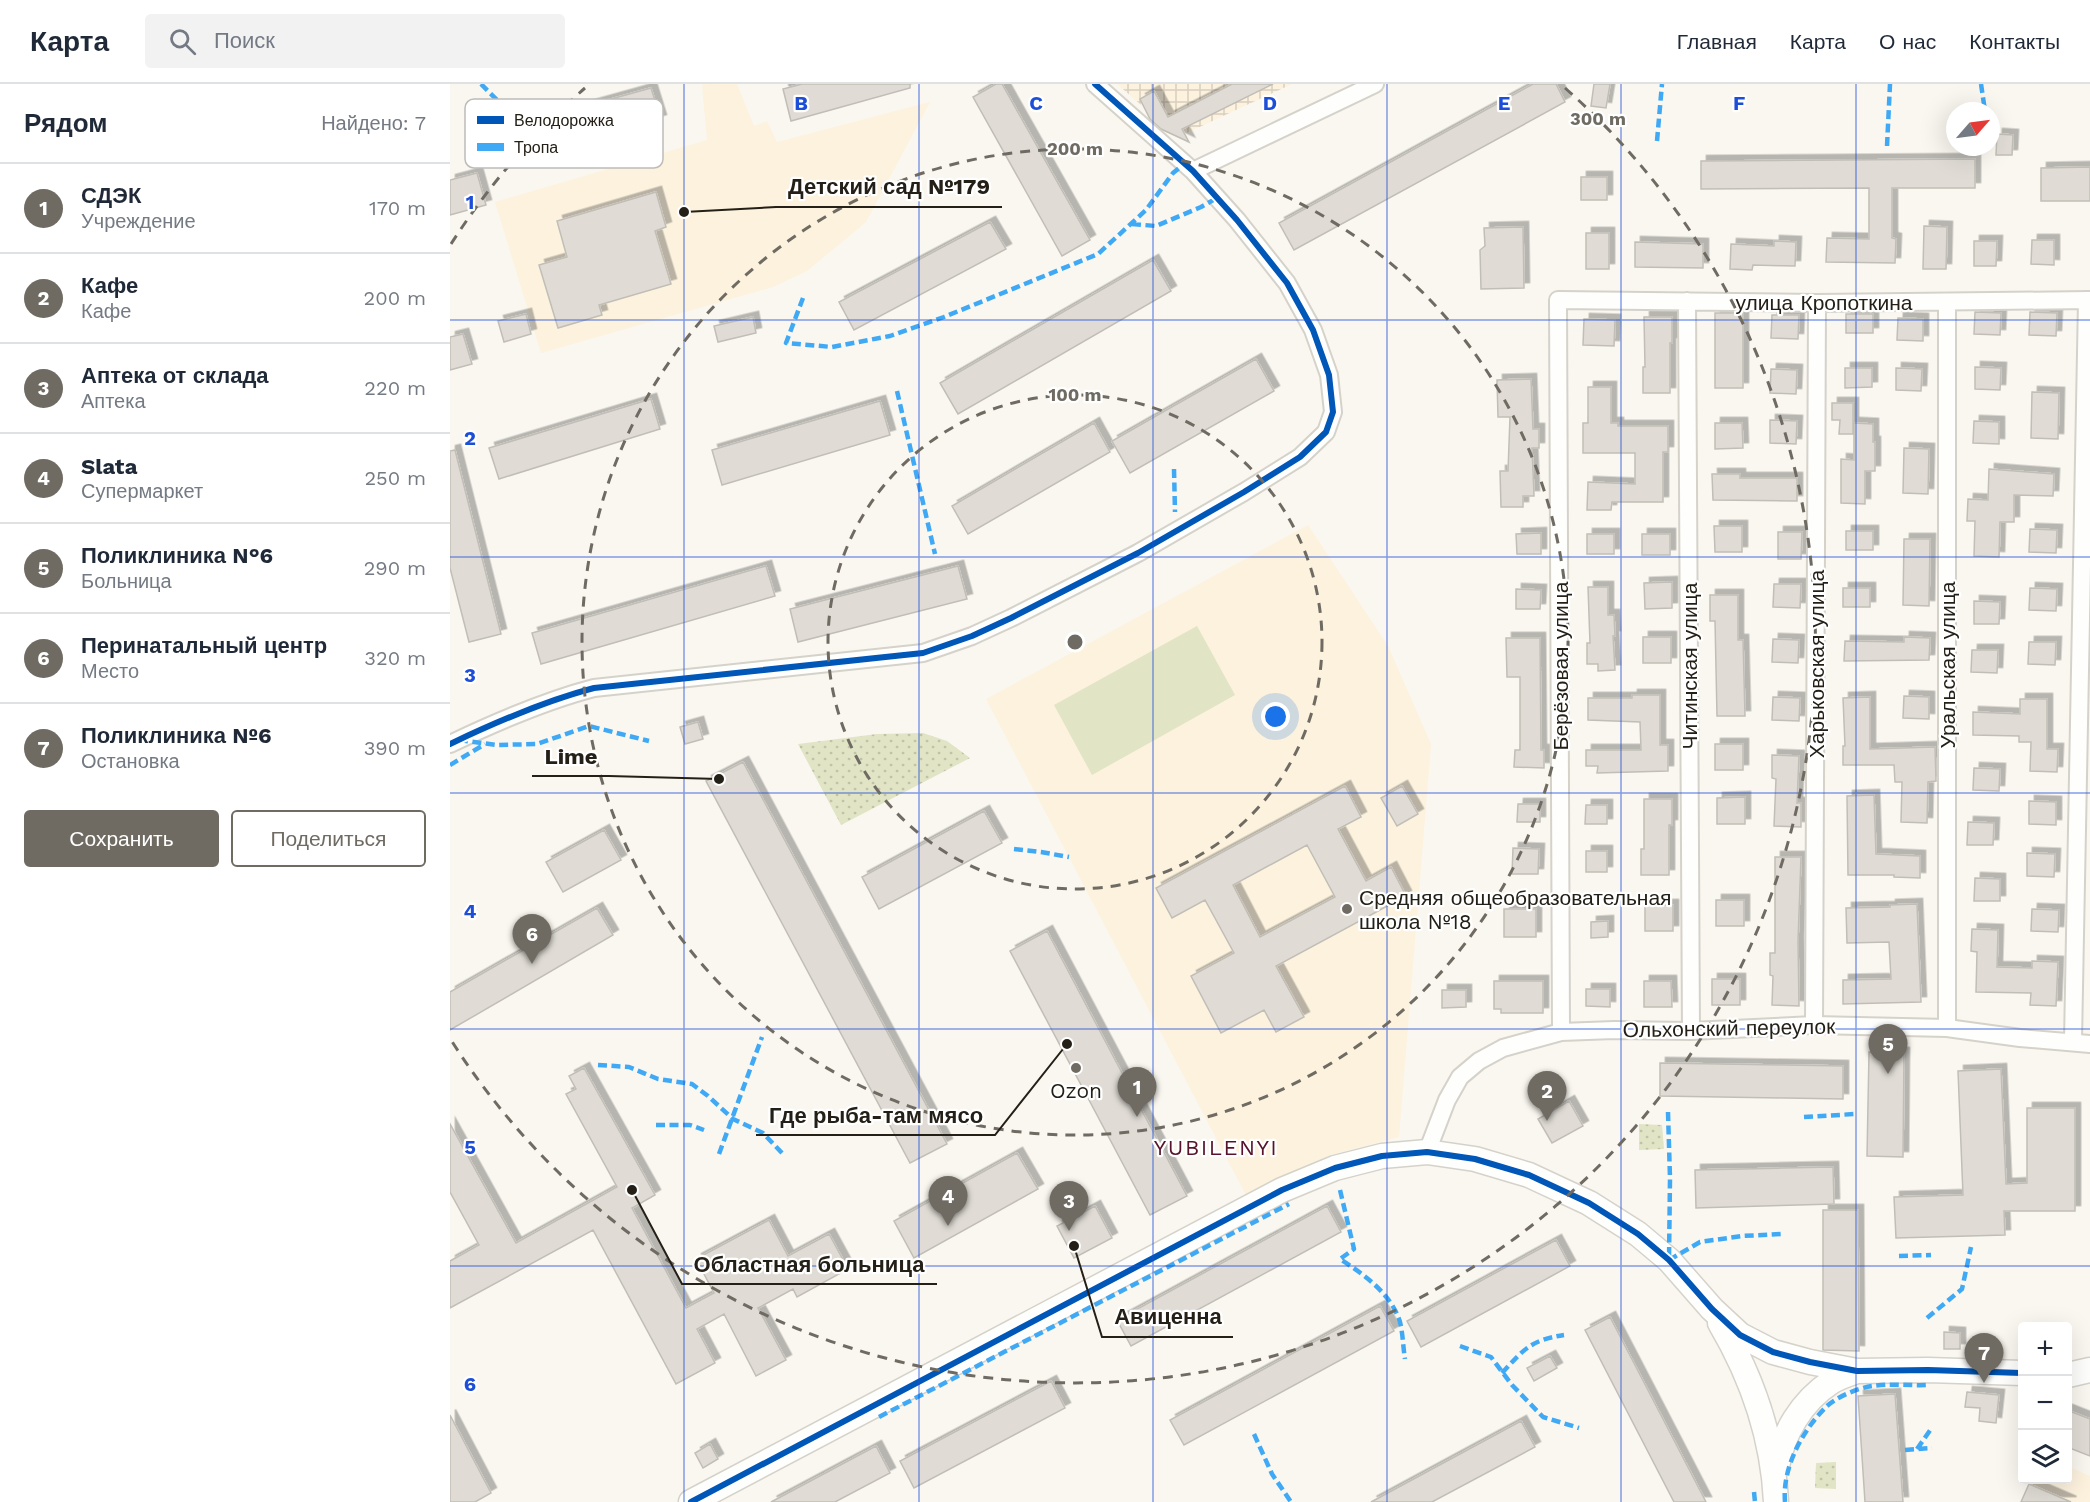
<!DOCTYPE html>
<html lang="ru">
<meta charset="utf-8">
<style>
:root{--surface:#fff;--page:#f2f2f3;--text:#1f2937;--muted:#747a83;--line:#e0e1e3;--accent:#6f6b63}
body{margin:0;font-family:"Work Sans",sans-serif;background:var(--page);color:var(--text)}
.controls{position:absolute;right:18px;bottom:18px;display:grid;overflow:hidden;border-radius:6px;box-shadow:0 6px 24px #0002}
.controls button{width:54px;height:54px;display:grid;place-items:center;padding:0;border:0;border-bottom:2px solid var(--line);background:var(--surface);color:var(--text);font:30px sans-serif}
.compass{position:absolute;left:1496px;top:18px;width:54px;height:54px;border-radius:50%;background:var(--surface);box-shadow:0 6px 24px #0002;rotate:62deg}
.you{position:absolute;left:826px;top:633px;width:21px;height:21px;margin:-15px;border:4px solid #fff;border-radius:50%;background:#1a73e8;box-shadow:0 0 0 9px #1a73e833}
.badge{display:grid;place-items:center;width:39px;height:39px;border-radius:50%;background:var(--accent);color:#fff;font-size:20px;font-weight:700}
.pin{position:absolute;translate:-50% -50px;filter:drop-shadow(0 2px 3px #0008)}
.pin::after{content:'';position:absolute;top:32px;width:21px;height:18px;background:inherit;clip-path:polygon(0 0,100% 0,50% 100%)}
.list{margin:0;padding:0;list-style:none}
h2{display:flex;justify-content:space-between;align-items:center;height:78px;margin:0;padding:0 24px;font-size:26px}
h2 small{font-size:20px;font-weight:400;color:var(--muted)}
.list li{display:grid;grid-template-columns:39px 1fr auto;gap:18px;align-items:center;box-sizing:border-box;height:90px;padding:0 24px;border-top:2px solid var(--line)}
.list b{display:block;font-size:22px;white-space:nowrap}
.list p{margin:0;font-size:20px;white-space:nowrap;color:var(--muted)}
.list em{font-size:20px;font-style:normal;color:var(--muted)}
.actions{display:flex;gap:12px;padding:18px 24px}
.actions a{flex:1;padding:14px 0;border:2px solid var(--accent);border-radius:6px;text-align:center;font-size:21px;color:var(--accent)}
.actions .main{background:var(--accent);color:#fff}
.icon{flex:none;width:33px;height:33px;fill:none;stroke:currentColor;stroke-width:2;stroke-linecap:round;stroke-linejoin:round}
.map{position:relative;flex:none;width:1640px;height:1418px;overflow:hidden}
header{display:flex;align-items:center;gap:36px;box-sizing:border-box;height:84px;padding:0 30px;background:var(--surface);border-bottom:2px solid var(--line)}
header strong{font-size:28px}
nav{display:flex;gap:33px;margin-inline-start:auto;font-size:21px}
.search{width:420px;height:54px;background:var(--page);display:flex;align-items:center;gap:15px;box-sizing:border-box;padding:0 21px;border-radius:6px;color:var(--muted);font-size:22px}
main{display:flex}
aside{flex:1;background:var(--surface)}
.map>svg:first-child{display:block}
.built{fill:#fcf2de}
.industrial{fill:url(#industrial-grid)}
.grass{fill:url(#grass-dots)}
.garden{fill:#e1e4c5}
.building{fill:#e0dcd5;stroke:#c1beb7;stroke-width:1.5;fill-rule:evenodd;filter:url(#shadow)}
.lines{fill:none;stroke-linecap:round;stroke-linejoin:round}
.street-casing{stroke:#d5d2ca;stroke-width:20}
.secondary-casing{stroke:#d5d2ca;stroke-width:27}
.street{stroke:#fefefd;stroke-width:16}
.secondary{stroke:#fefefd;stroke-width:24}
.quiet{stroke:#3fa9f5;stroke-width:4.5;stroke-dasharray:9 4.5;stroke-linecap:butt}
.cycleway-casing{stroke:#fff;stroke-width:10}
.cycleway{stroke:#0057b8;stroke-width:6}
.grid{fill:none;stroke:#1d4ed8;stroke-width:1.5;stroke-opacity:0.55}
.ring{fill:none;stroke:#6f6b63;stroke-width:3;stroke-dasharray:10 8}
.poi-dot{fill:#6f6b63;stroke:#fff;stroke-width:2}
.labels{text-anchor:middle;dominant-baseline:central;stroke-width:4.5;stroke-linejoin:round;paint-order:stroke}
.street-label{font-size:21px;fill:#242017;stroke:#fff}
.poi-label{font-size:21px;fill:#242017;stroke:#fff;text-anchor:start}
.neighbourhood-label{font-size:22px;letter-spacing:1.5px;fill:#571329;stroke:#fff}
.key{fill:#fff;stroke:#bdbcb9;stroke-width:1.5}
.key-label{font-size:16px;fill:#242017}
.grid-label{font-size:20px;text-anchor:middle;font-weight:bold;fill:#1d4ed8;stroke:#fff;stroke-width:4.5;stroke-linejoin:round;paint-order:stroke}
.centre{fill:#6f6b63;stroke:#fff;stroke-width:3}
.ring-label{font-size:18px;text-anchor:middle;font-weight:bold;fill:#6f6b63;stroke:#fff;stroke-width:4.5;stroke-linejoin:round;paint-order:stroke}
.leader{fill:none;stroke:#242017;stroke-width:2}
.callout-dot{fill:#242017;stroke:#fff;stroke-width:2}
.callout-label{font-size:22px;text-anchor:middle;font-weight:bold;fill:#242017;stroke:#fff;stroke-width:4.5;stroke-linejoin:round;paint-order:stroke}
</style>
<header>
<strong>Карта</strong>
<div class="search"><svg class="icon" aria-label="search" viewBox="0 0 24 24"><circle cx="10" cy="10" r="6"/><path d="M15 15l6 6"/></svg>Поиск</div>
<nav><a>Главная</a><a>Карта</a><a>О нас</a><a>Контакты</a></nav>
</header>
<main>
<aside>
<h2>Рядом<small>Найдено: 7</small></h2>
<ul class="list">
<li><span class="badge">1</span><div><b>СДЭК</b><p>Учреждение</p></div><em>170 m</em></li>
<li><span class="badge">2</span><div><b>Кафе</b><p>Кафе</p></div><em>200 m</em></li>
<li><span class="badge">3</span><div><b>Аптека от склада</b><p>Аптека</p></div><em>220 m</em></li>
<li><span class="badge">4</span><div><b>Slata</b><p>Супермаркет</p></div><em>250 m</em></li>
<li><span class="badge">5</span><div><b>Поликлиника N°6</b><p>Больница</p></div><em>290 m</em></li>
<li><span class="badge">6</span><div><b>Перинатальный центр</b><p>Место</p></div><em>320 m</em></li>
<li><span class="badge">7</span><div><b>Поликлиника №6</b><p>Остановка</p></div><em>390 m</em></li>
</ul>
<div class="actions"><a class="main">Сохранить</a><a>Поделиться</a></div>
</aside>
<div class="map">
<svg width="1640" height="1418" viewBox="0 0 1640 1418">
<defs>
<pattern id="industrial-grid" width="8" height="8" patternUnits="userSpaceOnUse" patternTransform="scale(1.5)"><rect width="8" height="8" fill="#fcf2de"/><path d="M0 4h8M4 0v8" fill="none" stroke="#d8cfbe"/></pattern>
<pattern id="grass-dots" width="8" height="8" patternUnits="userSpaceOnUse" patternTransform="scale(1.5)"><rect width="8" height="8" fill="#e1e4c5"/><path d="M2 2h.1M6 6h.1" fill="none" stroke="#c1c3a8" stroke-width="1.8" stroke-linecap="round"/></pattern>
<filter id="shadow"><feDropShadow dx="5.5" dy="-5.5" stdDeviation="0" flood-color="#0004"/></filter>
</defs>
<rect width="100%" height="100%" fill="#faf7f0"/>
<path class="built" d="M257 0H287L304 42 317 37 327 58 480 18 416 138 357 187 323 203 91 269 45 118 257 56 252 1Z
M858 441 938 562 981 660 949 1053 880 1071 798 1115 536 615Z
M1618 1382 1640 1392V1418H1571L1581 1396H1618Z"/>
<path class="industrial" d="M667 0H842L728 53Z"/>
<path class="grass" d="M473 649 497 657 520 674 391 741 348 660 427 650Z
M1189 1040 1212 1041 1214 1065 1189 1066Z
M1386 1378V1405L1365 1404 1366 1379Z"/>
<path class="garden" d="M747 542 785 611 642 691 604 621Z"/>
<path class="building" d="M352 0H460V4L341 37 333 5Z
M546 0H552L640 156 612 172 523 13Z
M782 0H823L732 45 739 58 711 45 700 35 690 15 704 7 718 33Z
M1083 0H1106L1115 18 844 166 829 139Z
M1144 0H1160L1156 24 1141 22Z
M201 4 211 36 48 82 38 49Z
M1547 50 1563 51 1562 71H1546Z
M1525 75V104H1442V154L1446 155 1445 179 1376 178 1377 154 1419 155V104L1251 105V77Z
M1640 83V117H1591V84Z
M27 89 36 121 0 131V96Z
M1131 93H1157V116H1131Z
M206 108 216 143 205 147 221 200 149 221 152 231 108 244 89 181 117 173 107 137Z
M540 138 556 165 404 246 389 218Z
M1474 142 1497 143 1496 185H1473Z
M1073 143 1074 204 1031 205 1030 166 1035 162 1034 144Z
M1136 149H1159V185H1136Z
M1582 156H1604V181L1581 180Z
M1324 157 1346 158 1345 182 1303 181 1302 186 1280 185 1281 160 1324 162Z
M1524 157H1547L1546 182H1524Z
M1185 158 1253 160V184L1185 183Z
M703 176 721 207 508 330 490 299Z
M1525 228 1551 229 1550 251 1524 250Z
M1580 228 1607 229 1606 252 1579 251Z
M1265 229H1293V304H1265Z
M76 230 81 250 54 258 48 237Z
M1396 230H1423V249H1396Z
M1322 231H1349L1348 255 1321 254Z
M303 233 306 249 268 258 264 242Z
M1194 233H1222V259H1220V309H1193V283H1195Z
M1448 234 1473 235V257L1447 256Z
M1134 235 1165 236 1164 262 1133 261Z
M13 250 22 280 0 286V253Z
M806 275 824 307 680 389 662 357Z
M1525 283 1551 284 1550 306 1525 305Z
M1395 284H1422V303L1395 304Z
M1446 284 1472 285 1471 307 1446 306Z
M1321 285 1347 286 1346 310 1320 309Z
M1081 295 1083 345H1089V364H1082L1084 412H1073V423H1051L1050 387H1058L1060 333H1048L1047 296Z
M1138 303H1161V339H1168V342H1218V368H1213V418H1162L1161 426H1137L1138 398 1185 400V369H1133V339H1138Z
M1582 308 1609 309 1608 355 1581 354Z
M201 315 210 345 49 395 39 364Z
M430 317 440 351 272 401 262 366Z
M1382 319H1403V350H1389L1390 336H1382Z
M1320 336 1347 337 1346 360 1320 359Z
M1524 337 1549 338V360L1523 359Z
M644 339 660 368 518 450 502 422Z
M1265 339H1292L1293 364 1265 365Z
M1404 339 1423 340V358H1425V387H1415V420L1391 419V375L1404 376Z
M1454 364 1479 365 1478 410 1453 409Z
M5 366 51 550 19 558 0 484V367Z
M1539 385 1604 390 1603 412 1564 411V438H1550L1549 473 1524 472 1525 437H1517L1518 415 1538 416Z
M1262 390H1290V394H1347V417L1263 416Z
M1264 442H1292V468H1265Z
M1580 445 1607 446 1606 469 1579 468Z
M1396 447H1423V466H1396Z
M1328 448H1352L1351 475H1328Z
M1091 449V470H1067L1066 450Z
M1137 450H1164V470H1137Z
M1192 450H1220V471H1192Z
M1454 455H1480L1479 522 1453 521Z
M316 482 325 512 91 580 82 549Z
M508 482 517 515 348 558 340 525Z
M1222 498V524L1195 525 1194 499Z
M1324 500H1351L1350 524 1323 523Z
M1138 503H1158V531H1164L1165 552H1163L1165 586 1148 587V580H1137V559H1140Z
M1393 504H1420V523H1393Z
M1580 504 1607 505 1606 527 1579 526Z
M1066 505 1091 506 1090 525H1066Z
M1260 511H1288V556H1293L1295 632H1267L1265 537H1260Z
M1524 517 1550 518 1549 540H1524Z
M1193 553H1221V579H1193Z
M1454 553 1480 554 1479 576 1394 577 1395 557 1454 558Z
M1056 554H1090L1091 666H1094V684L1064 683 1065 666H1070V593H1057Z
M1323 555 1349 556 1348 579 1322 578Z
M1579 558H1606L1605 581 1578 580Z
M1522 566H1548L1547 589 1521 588Z
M1182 611H1210V661H1218V687L1147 689 1148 682H1136V666H1191L1190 638 1138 636V614H1182Z
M1454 612 1479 613V635L1453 634Z
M1323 613 1350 614 1349 637 1322 636Z
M1420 613V665L1485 663 1486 697 1478 698 1477 739 1451 738 1452 698H1445L1444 681H1393V662H1395L1393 614Z
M1570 615H1597V665H1608L1607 688 1580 687 1581 658H1569V652L1523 651V628L1570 630Z
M248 638 253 655 235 660 230 643Z
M1265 660H1293V686H1265Z
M1322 671 1349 672 1347 719H1351V743L1324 742 1326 695 1322 694Z
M293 678 497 1060 460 1079 256 697Z
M1524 684 1550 685 1549 707 1523 706Z
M895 702 911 733 888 745 916 797 941 783 956 812 826 882 854 933 826 948 814 926 771 949 741 892 784 869 755 816 722 834 706 804ZM857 761 885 813 810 853 783 801Z
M952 702 968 730 947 742 931 714Z
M1424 711 1426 770 1470 772V794L1444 793V791H1398L1397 712Z
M1295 713V740H1267V714Z
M1194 715H1222V741H1219V791H1191V765H1194Z
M1579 717 1606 718V741L1579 740Z
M1068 720H1090V738H1067Z
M1136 721H1157V740H1135Z
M534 727 552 759 429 825 412 793Z
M1518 738 1544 739 1543 761H1517Z
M154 746 171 776 113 808 96 778Z
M1063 764 1089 765 1088 790H1062Z
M1136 767H1157V788H1136Z
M1577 769 1605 770 1604 793 1577 792Z
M1325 773H1351L1348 857 1349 922 1322 921 1323 892 1320 891V869H1325Z
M1525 794 1550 795V817H1524Z
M1266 816H1294V842H1266Z
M1467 820 1471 918 1393 920V896L1441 895 1439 858 1397 859 1396 824 1440 823V821Z
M1195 821H1223V847H1195Z
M147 824 163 851 0 946V908Z
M1054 825H1086V853H1054Z
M1582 825 1609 826 1608 848 1581 847Z
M1158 837V853L1141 854V838Z
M1522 845 1548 846 1547 883 1582 884V877L1608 878 1606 922 1580 921 1581 909 1526 908 1527 868 1521 867Z
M597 847 737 1112 700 1131 560 867Z
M1262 895H1290V921H1262Z
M1044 897H1093V929H1051V925H1044Z
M1194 897H1221L1222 923H1194Z
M1136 905H1160V923L1136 922Z
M992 906H1016V923L992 924Z
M1419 968 1454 969 1453 1073 1417 1072Z
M1210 979 1393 982V1015L1210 1012Z
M134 984 205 1111 182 1124 236 1224 264 1209 246 1175 319 1136 338 1172 379 1150 398 1185 347 1213 343 1205 308 1224 336 1276 306 1292 274 1230 247 1245 265 1279 226 1300 143 1146 0 1224V1177L29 1161 0 1108V1040L66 1159 167 1103 116 1010 126 1005 119 992Z
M1551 985 1556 1100 1577 1099V1024H1625V1127H1554L1555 1151 1446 1154 1444 1113 1513 1111 1508 987Z
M1119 1017 1133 1042 1102 1059 1088 1035Z
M567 1069 588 1105 464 1174 444 1137Z
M1383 1083 1384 1120 1246 1124 1245 1086Z
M645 1122 662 1154 624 1174 607 1142Z
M877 1122 891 1148 681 1262 667 1236Z
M1373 1126H1408L1409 1267 1373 1266Z
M1106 1156 1120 1182 971 1263 957 1237Z
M930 1222 944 1247 734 1361 720 1336Z
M1160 1233 1256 1418H1224L1135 1246Z
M1494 1248 1510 1249V1265H1494Z
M1100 1272 1107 1284 1084 1297 1077 1284Z
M601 1297 615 1324 464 1404 450 1377Z
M1517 1308 1549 1311 1546 1339 1529 1337 1530 1324 1515 1323Z
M1445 1310 1453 1418H1415L1408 1312Z
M1617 1326 1640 1335V1372L1617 1363Z
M0 1331 41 1409 25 1418H0Z
M1071 1337 1085 1363 982 1418H921Z
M260 1360 268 1375 253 1384 245 1369Z
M426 1362 440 1389 385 1418H321Z
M1579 1400 1621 1418H1571Z"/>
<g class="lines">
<defs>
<path id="street" d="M743 87 925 0
M1237 217 1241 947
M0 660C46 638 94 617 144 604L473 569 522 552 561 534 688 469 794 408 850 373 876 348 883 328 879 291 863 246 837 199 787 136 743 87 645 0
M1364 941 1367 219
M1497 944V218
M1111 948 1108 216 1367 219 1640 216
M1623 957 1637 216
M977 1068 997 1016 1010 993 1029 977 1053 964 1111 948 1164 946 1241 947 1364 941 1497 944 1570 954 1640 960"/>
<path id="secondary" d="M1270 1239C1303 1295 1323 1353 1326 1418
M1618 1291 1640 1286
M1327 1383C1332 1350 1352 1317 1381 1298 1389 1293 1399 1290 1407 1287
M241 1418 832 1106 885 1084 932 1072 977 1068 1025 1075 1079 1091 1139 1119 1188 1150 1219 1176 1262 1225 1290 1251 1323 1268 1360 1278 1407 1287 1478 1286 1572 1289"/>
</defs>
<use href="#street" class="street-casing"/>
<use href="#secondary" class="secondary-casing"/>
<use href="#street" class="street"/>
<use href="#secondary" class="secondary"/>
<path class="quiet" d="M31 0 51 20
M1531 0 1535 27
M1207 57 1212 0
M1437 62 1440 0
M682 140 706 142 751 123 767 114
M353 214 336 259 382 263 440 252 494 233 648 170 696 126 723 89 735 79
M447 307 485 470
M724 385 725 428
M9 656 47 661 87 660 139 642 199 657
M0 681 35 660
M564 765 591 768 619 773
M148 981 179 983 208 995 242 1000 258 1012 283 1035 313 1049 332 1069
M1218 1028 1220 1094 1219 1176
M1354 1033 1405 1030
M206 1041H240L254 1046
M269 1070 312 953
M890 1106 904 1165 890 1175C913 1190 941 1209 950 1238 953 1250 953 1263 955 1275
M1449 1172 1481 1171
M1219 1176 1250 1158 1292 1152 1331 1150
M1477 1234 1512 1205 1521 1163
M1010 1262 1041 1273 1062 1301 1093 1333 1129 1344
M1052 1289C1074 1265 1081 1256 1114 1251
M429 1333 839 1120
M804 1350 822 1390 841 1418
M1467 1365 1481 1345
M1455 1366 1482 1364
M1304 1408 1305 1418
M1335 1418C1332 1384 1352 1347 1376 1323 1386 1313 1408 1304 1422 1302 1440 1299 1460 1302 1478 1301"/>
<defs>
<path id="cycleway" d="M0 660C46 638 94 617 144 604L473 569 522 552 561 534 688 469 794 408 850 373 876 348 883 328 879 291 863 246 837 199 787 136 743 87 645 0
M241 1418 832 1106 885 1084 932 1072 977 1068 1025 1075 1079 1091 1139 1119 1188 1150 1219 1176 1262 1225 1290 1251 1323 1268 1360 1278 1407 1287 1478 1286 1572 1289"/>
</defs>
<use href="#cycleway" class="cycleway-casing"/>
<use href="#cycleway" class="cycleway"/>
</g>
<path class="grid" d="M234 0V1418M469 0V1418M703 0V1418M937 0V1418M1171 0V1418M1406 0V1418M0 236H1640M0 473H1640M0 709H1640M0 945H1640M0 1182H1640"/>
<g class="ring">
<circle cx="625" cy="558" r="247"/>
<circle cx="625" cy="558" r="493"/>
<path d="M1 160A740 740 0 0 1 135 4M1115 4A740 740 0 1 1 1 956"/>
</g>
<g class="poi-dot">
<circle cx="897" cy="825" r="6"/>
<circle cx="626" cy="984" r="6"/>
</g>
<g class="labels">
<g class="street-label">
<text x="1374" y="218">улица Кропоткина</text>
<text transform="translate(1366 580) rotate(-90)">Харьковская улица</text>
<text transform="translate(1497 581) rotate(-90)">Уральская улица</text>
<text transform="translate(1110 582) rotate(-90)">Берёзовая улица</text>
<text transform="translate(1239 582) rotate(-90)">Читинская улица</text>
<text transform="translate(1279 944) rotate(-1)">Ольхонский переулок</text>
</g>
<g class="poi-label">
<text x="909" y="813">Средняя общеобразовательная<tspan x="909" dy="24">школа №18</tspan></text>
<text x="626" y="1006" text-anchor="middle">Ozon</text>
</g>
<g class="neighbourhood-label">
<text x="766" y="1063">YUBILENYI</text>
</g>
</g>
<rect x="15" y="15" width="198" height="69" rx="9" class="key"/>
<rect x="27" y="32" width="27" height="8" fill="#0057b8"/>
<rect x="27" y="59" width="27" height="8" fill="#3fa9f5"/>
<g class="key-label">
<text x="64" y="42">Велодорожка</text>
<text x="64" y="69">Тропа</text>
</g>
<g class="grid-label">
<text x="351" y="26">B</text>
<text x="586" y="26">C</text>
<text x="820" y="26">D</text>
<text x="1054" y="26">E</text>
<text x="1289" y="26">F</text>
<text x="20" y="125">1</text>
<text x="20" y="361">2</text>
<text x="20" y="598">3</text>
<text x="20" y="834">4</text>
<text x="20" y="1070">5</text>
<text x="20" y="1307">6</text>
</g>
<circle cx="625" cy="558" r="9" class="centre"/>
<g class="ring-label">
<text x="1148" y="41">300 m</text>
<text x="625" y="71">200 m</text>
<text x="625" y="317">100 m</text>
</g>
<path class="leader" d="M234 128L326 123H552M269 695L159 692H82M617 960L545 1051H306M182 1106L232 1200H487M624 1162L652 1253H783"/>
<g class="callout-dot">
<circle cx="234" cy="128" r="6"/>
<circle cx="269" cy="695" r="6"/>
<circle cx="617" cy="960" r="6"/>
<circle cx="182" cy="1106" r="6"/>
<circle cx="624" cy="1162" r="6"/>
</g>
<g class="callout-label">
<text x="439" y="110">Детский сад №179</text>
<text x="121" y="680">Lime</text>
<text x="426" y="1039">Где рыба-там мясо</text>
<text x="359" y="1188">Областная больница</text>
<text x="718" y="1240">Авиценна</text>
</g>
</svg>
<div class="controls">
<button>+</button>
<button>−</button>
<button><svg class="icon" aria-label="layers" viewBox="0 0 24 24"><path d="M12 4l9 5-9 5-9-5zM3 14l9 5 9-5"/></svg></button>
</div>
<svg class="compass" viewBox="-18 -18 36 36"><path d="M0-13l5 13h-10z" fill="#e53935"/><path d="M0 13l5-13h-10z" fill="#747a83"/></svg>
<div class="you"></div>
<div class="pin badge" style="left:687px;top:1033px">1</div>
<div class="pin badge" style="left:1097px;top:1037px">2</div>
<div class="pin badge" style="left:619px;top:1147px">3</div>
<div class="pin badge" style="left:498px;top:1142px">4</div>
<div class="pin badge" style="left:1438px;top:990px">5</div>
<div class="pin badge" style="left:82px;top:880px">6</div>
<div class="pin badge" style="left:1534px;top:1299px">7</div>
</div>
</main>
